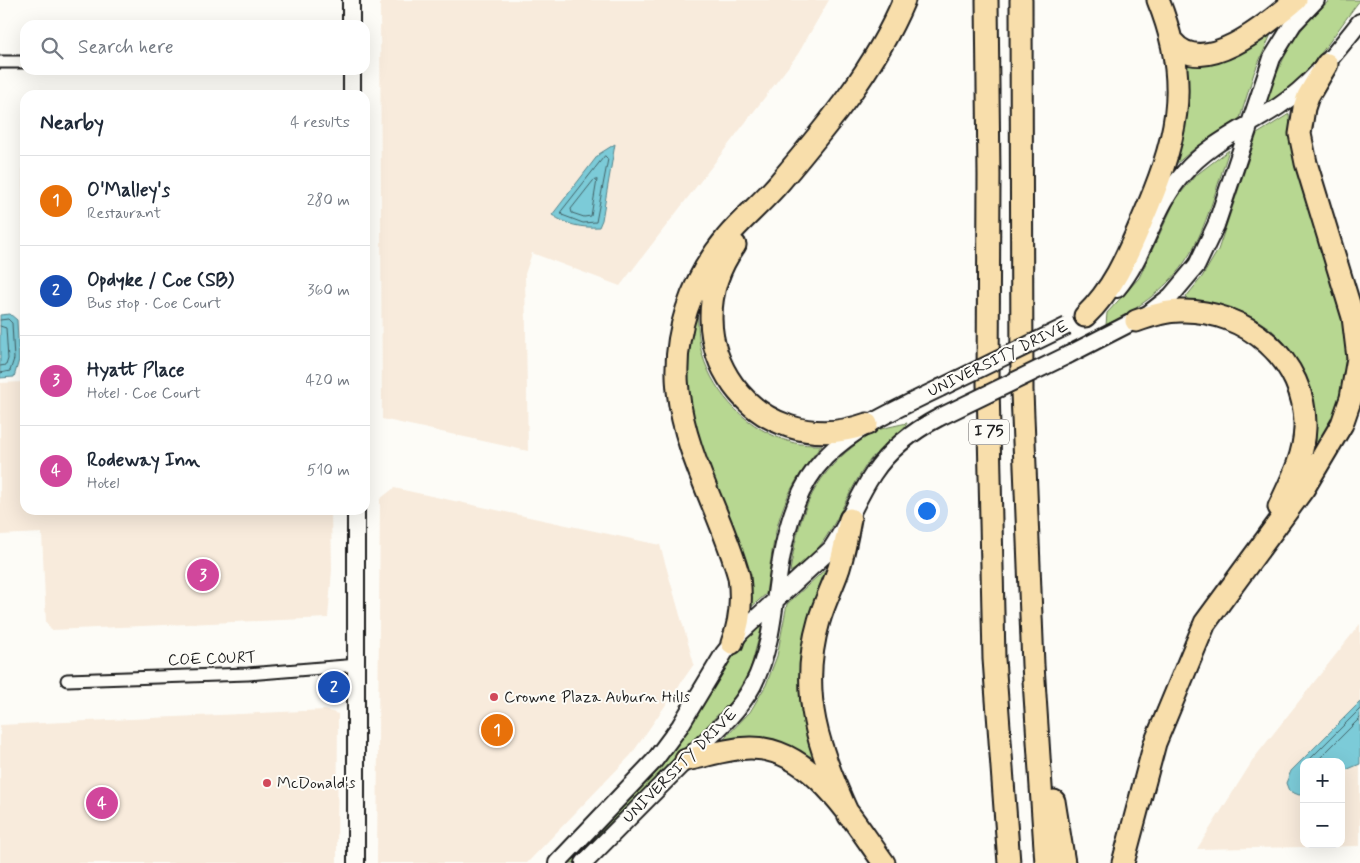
<!DOCTYPE html>
<meta charset="utf-8">
<style>
:root{--surface:#fff;--page:#f2f2f3;--text:#1f2937;--muted:#747a83;--line:#e0e1e3;--accent:#111827}
body{margin:0;font-family:Mynerve,sans-serif;background:var(--page);color:var(--text)}
.controls{position:absolute;right:15px;bottom:15px;display:grid;overflow:hidden;border-radius:10px;box-shadow:0 5px 20px #0002}
.controls button{width:45px;height:45px;display:grid;place-items:center;padding:0;border:0;border-bottom:1px solid var(--line);background:var(--surface);color:var(--text);font:25px sans-serif}
.you{position:absolute;left:926px;top:510px;width:18px;height:18px;margin:-12px;border:4px solid #fff;border-radius:50%;background:#1a73e8;box-shadow:0 0 0 8px #1a73e833}
.badge{display:grid;place-items:center;width:32px;height:32px;border-radius:50%;background:var(--accent);color:#fff;font-size:16px;font-weight:700}
.pin{position:absolute;translate:-50% -50%;border:2px solid #fff;box-shadow:0 1px 5px #0006}
.list{margin:0;padding:0;list-style:none}
h2{display:flex;justify-content:space-between;align-items:center;height:65px;margin:0;padding:0 20px;font-size:21px}
h2 small{font-size:16px;font-weight:400;color:var(--muted)}
.list li{display:grid;grid-template-columns:32px 1fr auto;gap:15px;align-items:center;box-sizing:border-box;height:90px;padding:0 20px;border-top:1px solid var(--line)}
.list b{display:block;font-size:19px;white-space:nowrap}
.list p{margin:0;font-size:16px;white-space:nowrap;color:var(--muted)}
.list em{font-size:16px;font-style:normal;color:var(--muted)}
.icon{flex:none;width:28px;height:28px;fill:none;stroke:currentColor;stroke-width:2;stroke-linecap:round;stroke-linejoin:round}
.map{position:relative;flex:none;width:1360px;height:863px;overflow:hidden}
.search{position:absolute;background:var(--surface);box-shadow:0 5px 20px #0002;left:20px;top:20px;width:350px;height:55px;display:flex;align-items:center;gap:12px;box-sizing:border-box;padding:0 18px;border-radius:15px;color:var(--muted);font-size:19px}
.panel{position:absolute;background:var(--surface);box-shadow:0 5px 20px #0002;left:20px;top:90px;width:350px;height:425px;border-radius:15px}
.map>svg:first-child{display:block}
.built{fill:#f8ebdc;fill-rule:evenodd}
.green{fill:#b7d791;stroke:#6a7a56}
.water{fill:#7ccbd8;stroke:#56858d}
.lines{fill:none;stroke-linecap:round;stroke-linejoin:round}
.shore{stroke:#426267;stroke-width:1}
.street-casing{stroke:#1c1c1c;stroke-width:15}
.secondary-casing{stroke:#1c1c1c;stroke-width:20}
.highway-casing{stroke:#1c1c1c;stroke-width:25}
.street{stroke:#fdfcf7;stroke-width:11}
.secondary{stroke:#fdfcf7;stroke-width:16}
.highway{stroke:#f8deab;stroke-width:21}
.secondary-bridge-casing{stroke:#1c1c1c;stroke-width:20;stroke-linecap:butt}
.secondary-bridge{stroke:#fdfcf7;stroke-width:16}
.poi-dot{fill:#d1495b;stroke:#fdfcf7;stroke-width:2}
.labels{text-anchor:middle;dominant-baseline:central;stroke-width:4;stroke-linejoin:round;paint-order:stroke}
.shield{fill:#fdfcf7;stroke:#605f5e;stroke-width:1}
.shield-label{font-size:15px;font-weight:bold;fill:#1c1c1c}
.street-label{font-size:16px;fill:#1c1c1c;stroke:#fdfcf7}
.poi-label{font-size:16px;fill:#1c1c1c;stroke:#fdfcf7;text-anchor:start}
</style>
<div class="map">
<svg width="1360" height="863" viewBox="0 0 1360 863">
<rect width="100%" height="100%" fill="#fdfcf7"/>
<filter id="ink" filterUnits="userSpaceOnUse"><feTurbulence type="fractalNoise" baseFrequency=".02" numOctaves="2"/><feDisplacementMap in="SourceGraphic" scale="10" xChannelSelector="R" yChannelSelector="G"/><feConvolveMatrix kernelMatrix="1 2 1 2 8 2 1 2 1" color-interpolation-filters="sRGB"/></filter>
<g filter="url(#ink)">
<path class="built" d="M380 0H829L798 54 620 286 532 253 525 274 528 451 382 419Z
M25 148V510H331L332 570 328 618 51 630 46 622 42 533 0 535V383L24 382 22 149Z
M394 488 660 545 694 664 631 755 527 863H377L380 499Z
M1360 624V846L1197 849 1255 757ZM1304 762H1341V844H1304Z
M325 710 338 714 337 863H0V725Z"/>
<path class="green" d="M1330 0H1360C1336 31 1302 88 1266 103 1281 59 1294 31 1330 0Z
M1272 32 1254 73 1240 118 1195 148 1175 165 1184 66 1205 62Z
M1289 114 1292 150 1341 306 1348 357 1338 408 1320 444 1316 441C1317 359 1272 306 1188 300L1186 297 1202 277 1218 250 1257 134Z
M1229 150C1200 239 1195 279 1106 325L1107 313 1139 278 1176 199 1195 176Z
M697 308C698 323 698 340 702 354 715 397 749 430 791 442 801 445 812 445 822 445 777 498 775 529 766 594L749 609 689 422 683 368Z
M907 423C905 429 877 451 870 460 843 495 832 550 790 572 798 519 810 479 855 445 862 439 872 431 881 429 888 427 898 425 907 423Z
M829 566 820 591 817 762 813 765 720 743 750 712 766 685 777 656 787 604Z
M762 626 750 670 733 699 574 863H568C604 825 644 788 676 746 701 712 728 648 762 626Z"/>
<path class="water" d="M615 144 602 220 599 227C581 228 567 225 552 215L599 154Z
M10 314 17 320 19 360 14 377 0 378V315Z
M1360 702V764L1341 772V762H1304V794L1299 795 1289 791 1286 783 1291 771Z"/>
<g class="lines">
<path class="shore" d="M605 156 608 159 596 222 583 223 562 215 561 212Z
M597 180 591 216 584 217 572 213 571 209 593 181Z
M0 320 8 319 12 323 14 359 10 371 0 373
M0 326 6 328 8 359 6 365 0 366
M1307 762 1360 709
M1316 762 1360 718"/>
<defs>
<path id="street" d="M0 62H25
M67 680 248 674 358 665"/>
<path id="secondary" d="M351 0V25
M352 70V95
M1117 289C1146 255 1153 208 1183 174 1209 143 1246 128 1279 106 1312 84 1335 53 1360 22
M1068 355 1148 314 1171 296 1197 265 1216 225 1272 58 1293 24 1316 0
M356 510V863
M557 863 654 761 680 726 724 653 741 632 831 549C848 525 857 498 873 474 890 448 913 431 940 417
M584 863C618 829 651 795 685 761 709 737 737 715 753 685 770 652 773 615 778 579 795 456 836 438 940 388"/>
<path id="highway" d="M987 0 989 175 988 384 994 659 1009 863
M1021 0 1022 392 1033 665 1046 863
M1173 42C1203 80 1271 21 1296 0
M735 245C667 340 754 464 867 424
M1085 316C1113 289 1126 258 1141 223 1176 142 1193 86 1158 0
M1136 321C1150 316 1165 311 1180 311 1245 309 1307 360 1305 428 1304 457 1291 481 1279 507
M732 643C741 621 742 600 739 577 722 515 685 456 678 391 672 336 691 280 727 237 743 218 763 202 779 183 827 126 875 69 904 0
M686 760C707 756 728 748 750 748 811 747 852 819 884 863
M1054 801 1064 863
M849 816C819 751 798 693 819 621 824 603 833 586 839 568 844 552 847 536 850 519
M1123 863 1155 743 1205 623 1304 488 1342 424 1351 398 1358 358 1353 317 1306 163 1300 134 1304 108 1308 96 1327 64"/>
</defs>
<use href="#street" class="street-casing"/>
<use href="#secondary" class="secondary-casing"/>
<use href="#highway" class="highway-casing"/>
<use href="#street" class="street"/>
<use href="#secondary" class="secondary"/>
<use href="#highway" class="highway"/>
<defs>
<path id="secondary-bridge" d="M940 388 1067 326
M940 417 1068 355"/>
</defs>
<use href="#secondary-bridge" class="secondary-bridge-casing"/>
<use href="#secondary-bridge" class="secondary-bridge"/>
</g>
</g>
<g class="poi-dot">
<circle cx="494" cy="697" r="5"/>
<circle cx="267" cy="783" r="5"/>
</g>
<g class="labels">
<rect class="shield" x="969" y="419.5" width="40" height="25" rx="4"/>
<g class="shield-label">
<text x="989" y="432">I 75</text>
</g>
<g class="street-label">
<text transform="translate(998 359) rotate(-26)">UNIVERSITY DRIVE</text>
<text transform="translate(212 659) rotate(-2)">COE COURT</text>
<text transform="translate(680 766) rotate(-45)">UNIVERSITY DRIVE</text>
</g>
<g class="poi-label">
<text x="504" y="697">Crowne Plaza Auburn Hills</text>
<text x="277" y="783">McDonald's</text>
</g>
</g>
</svg>
<div class="controls">
<button>+</button>
<button>−</button>
</div>
<div class="you"></div>
<div class="pin badge" style="left:497px;top:730px;background:#e8710a">1</div>
<div class="pin badge" style="left:334px;top:687px;background:#1a4fb4">2</div>
<div class="pin badge" style="left:203px;top:575px;background:#d1479c">3</div>
<div class="pin badge" style="left:102px;top:803px;background:#d1479c">4</div>
<div class="search"><svg class="icon" aria-label="search" viewBox="0 0 24 24"><circle cx="10" cy="10" r="6"/><path d="M15 15l6 6"/></svg>Search here</div>
<section class="panel">
<h2>Nearby<small>4 results</small></h2>
<ul class="list">
<li><span class="badge" style="background:#e8710a">1</span><div><b>O'Malley's</b><p>Restaurant</p></div><em>280 m</em></li>
<li><span class="badge" style="background:#1a4fb4">2</span><div><b>Opdyke / Coe (SB)</b><p>Bus stop · Coe Court</p></div><em>360 m</em></li>
<li><span class="badge" style="background:#d1479c">3</span><div><b>Hyatt Place</b><p>Hotel · Coe Court</p></div><em>420 m</em></li>
<li><span class="badge" style="background:#d1479c">4</span><div><b>Rodeway Inn</b><p>Hotel</p></div><em>510 m</em></li>
</ul>
</section>
</div>
